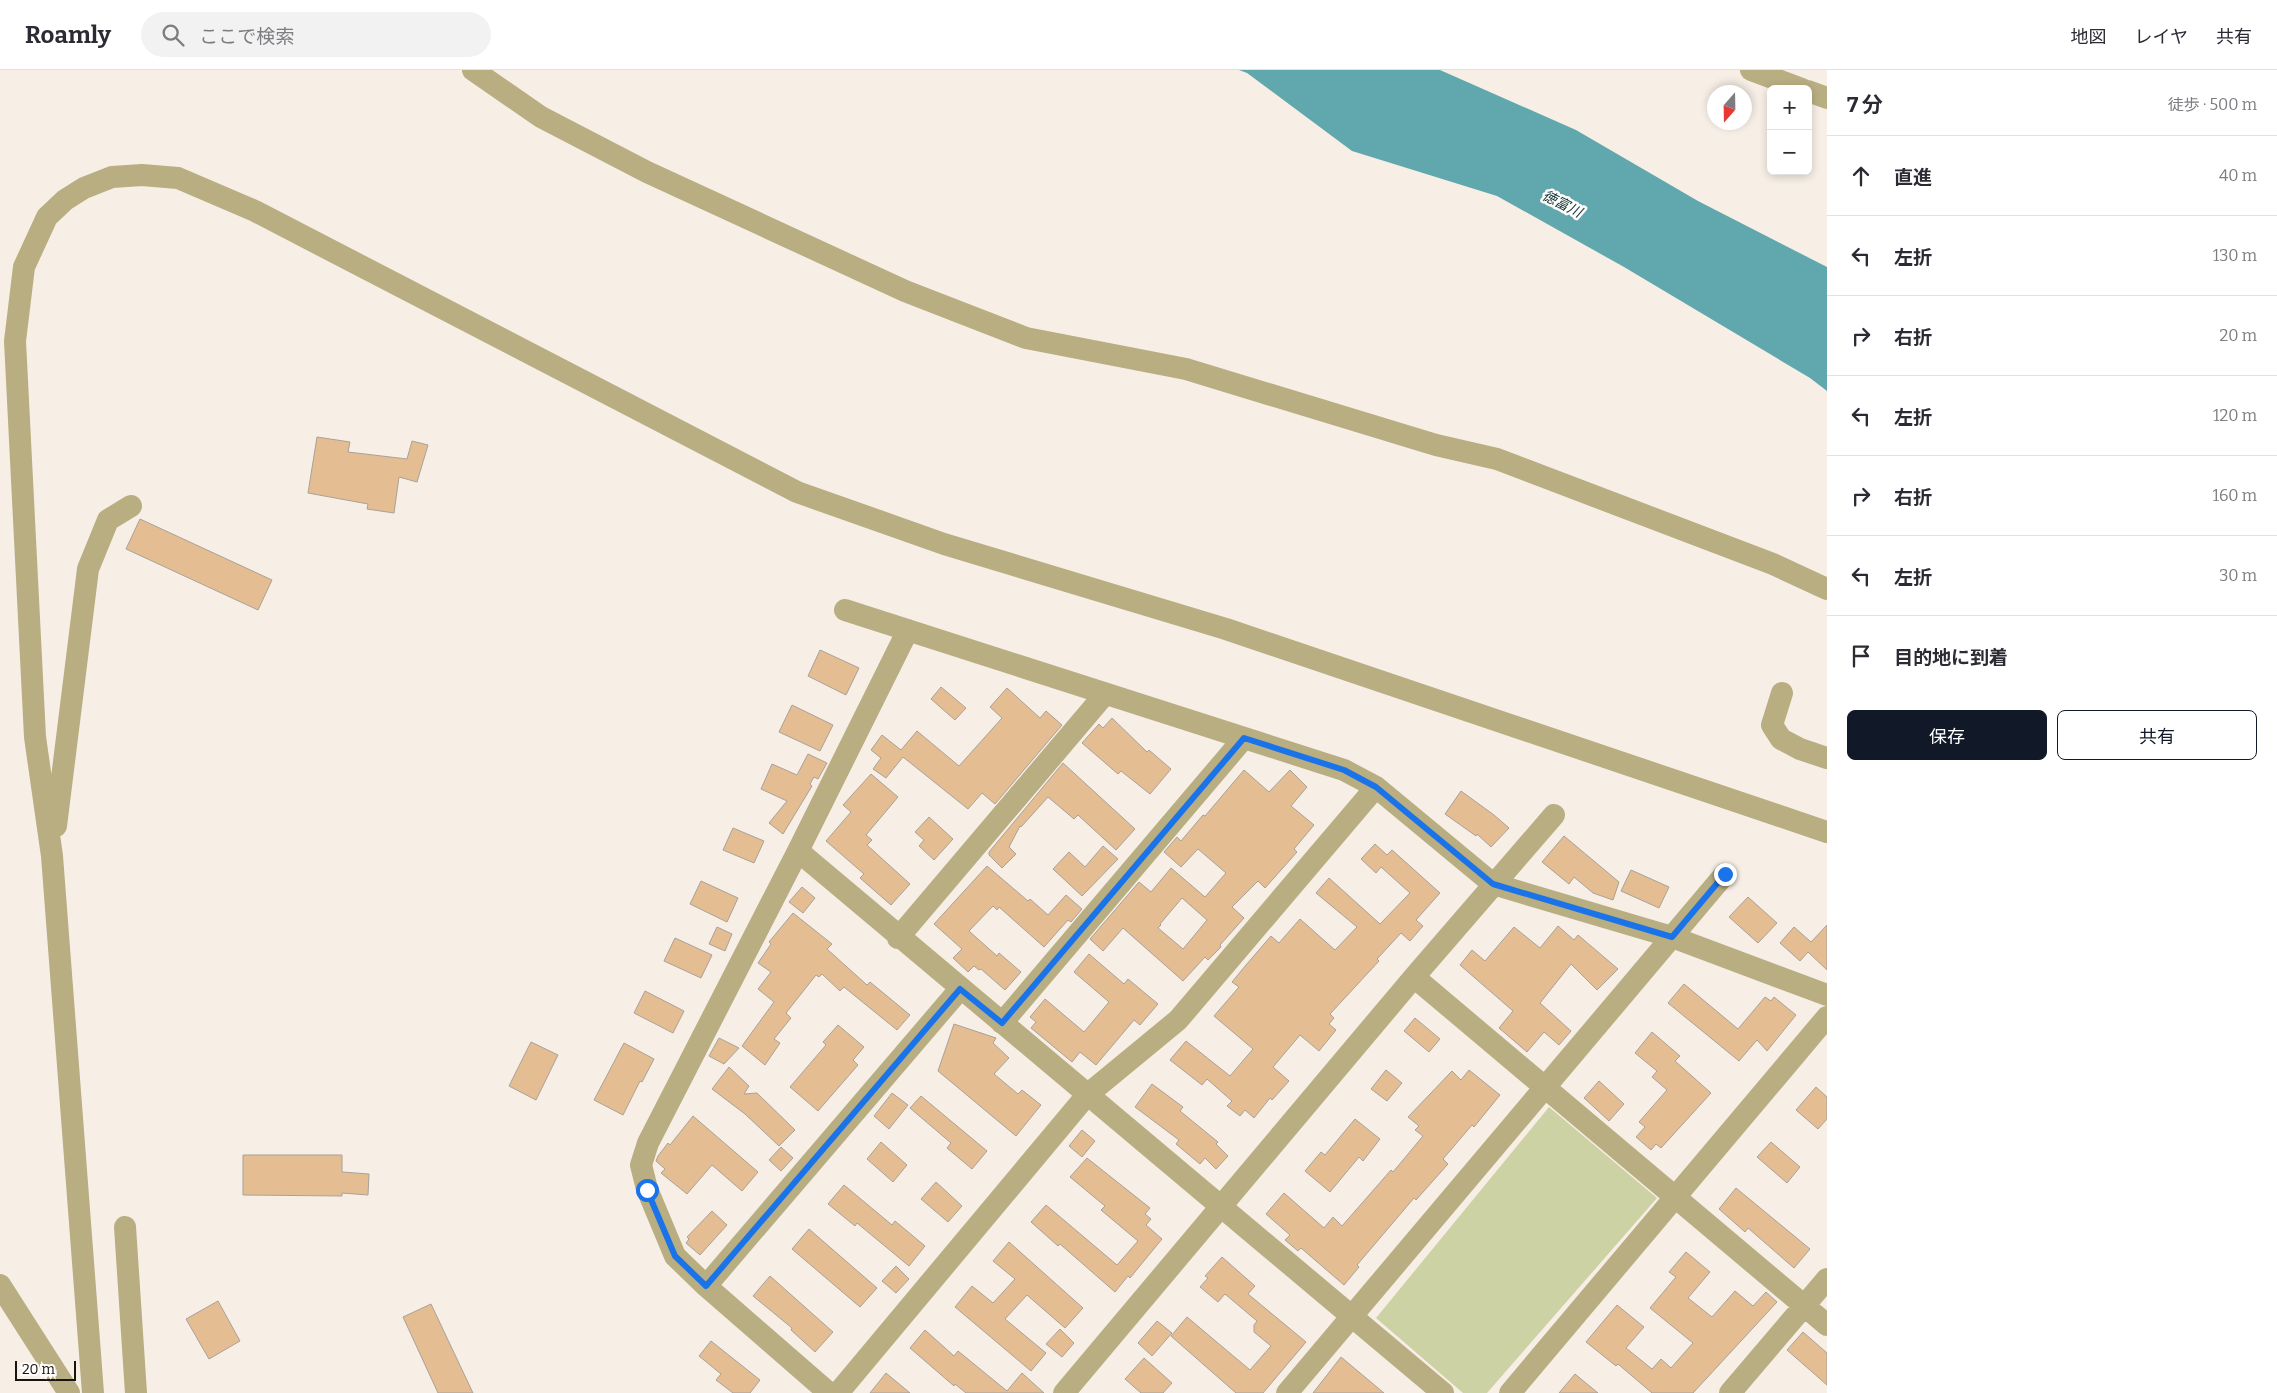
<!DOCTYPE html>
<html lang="ja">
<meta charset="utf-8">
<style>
:root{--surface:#fff;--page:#f2f2f3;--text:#2b2b33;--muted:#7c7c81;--line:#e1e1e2;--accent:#111827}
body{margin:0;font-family:Bitter,"Noto Sans JP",serif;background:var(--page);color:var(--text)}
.controls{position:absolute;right:15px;top:15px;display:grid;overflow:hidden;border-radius:8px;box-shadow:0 2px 8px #0003}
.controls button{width:45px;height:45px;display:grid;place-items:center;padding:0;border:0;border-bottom:1px solid var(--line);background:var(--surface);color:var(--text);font:25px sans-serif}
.compass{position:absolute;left:1707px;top:15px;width:45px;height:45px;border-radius:50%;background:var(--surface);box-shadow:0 2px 8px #0003;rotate:200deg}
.scale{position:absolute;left:15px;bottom:12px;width:61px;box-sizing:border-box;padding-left:5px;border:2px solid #161411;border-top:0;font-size:14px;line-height:18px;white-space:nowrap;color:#161411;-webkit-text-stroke:4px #fffdfb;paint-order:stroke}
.stop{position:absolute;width:15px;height:15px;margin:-11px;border:4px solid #1a73e8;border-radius:50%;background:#fff}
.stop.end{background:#1a73e8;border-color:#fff;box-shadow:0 1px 5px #0008}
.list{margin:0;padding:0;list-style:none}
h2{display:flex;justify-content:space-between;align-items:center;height:65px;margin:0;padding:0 20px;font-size:21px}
h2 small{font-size:16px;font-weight:400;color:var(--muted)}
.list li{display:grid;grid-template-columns:32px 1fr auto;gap:15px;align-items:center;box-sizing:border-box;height:80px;padding:0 20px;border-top:1px solid var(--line)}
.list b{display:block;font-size:19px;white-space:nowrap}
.list em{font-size:16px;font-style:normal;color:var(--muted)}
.actions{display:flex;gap:10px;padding:15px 20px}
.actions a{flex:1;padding:11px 0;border:1px solid var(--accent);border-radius:8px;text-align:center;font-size:18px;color:var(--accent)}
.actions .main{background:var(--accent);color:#fff}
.icon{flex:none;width:28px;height:28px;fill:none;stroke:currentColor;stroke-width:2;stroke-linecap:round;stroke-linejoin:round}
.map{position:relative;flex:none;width:1827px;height:1323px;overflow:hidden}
header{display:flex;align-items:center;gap:30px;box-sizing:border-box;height:70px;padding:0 25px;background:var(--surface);border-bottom:1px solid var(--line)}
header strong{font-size:24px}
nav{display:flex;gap:28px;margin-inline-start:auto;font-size:18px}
.search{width:350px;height:45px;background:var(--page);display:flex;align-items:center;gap:12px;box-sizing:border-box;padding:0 18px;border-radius:28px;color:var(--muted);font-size:19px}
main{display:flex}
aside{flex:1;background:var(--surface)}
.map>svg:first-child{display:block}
.green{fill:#cdd2a4}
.water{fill:#61a8ae}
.building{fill:#e4bd93;stroke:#a9a199;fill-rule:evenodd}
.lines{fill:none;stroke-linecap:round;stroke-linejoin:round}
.minor{stroke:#b9ad82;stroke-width:22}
.route{stroke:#1a73e8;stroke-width:6}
.labels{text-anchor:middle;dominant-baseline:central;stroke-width:5;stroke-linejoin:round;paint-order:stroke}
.water-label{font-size:14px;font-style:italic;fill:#0d3134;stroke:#fffdfb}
</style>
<header>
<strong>Roamly</strong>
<div class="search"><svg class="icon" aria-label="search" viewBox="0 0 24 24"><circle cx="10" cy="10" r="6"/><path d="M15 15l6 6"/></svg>ここで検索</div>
<nav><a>地図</a><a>レイヤ</a><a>共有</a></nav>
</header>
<main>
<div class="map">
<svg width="1827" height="1323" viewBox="0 0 1827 1323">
<rect width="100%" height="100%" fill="#f7efe6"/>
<path class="green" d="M1549 1037 1657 1128 1487 1323H1463L1376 1248Z"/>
<path class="water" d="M1239 0H1440L1576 60 1698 131 1827 197V321L1810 308 1624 197 1497 126 1352 81 1247 3Z"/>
<path class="building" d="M317 367 350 372 348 382 407 389 412 371 428 375 417 412 399 407 394 443 367 439 368 434 308 423Z
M140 449 272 510 258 540 126 479Z
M820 580 859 598 846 625 808 606Z
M941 617 966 638 955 650 931 629Z
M1007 618 1040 648 1046 641 1062 655 995 734 982 723 968 739 903 687 886 708 873 699 881 688 871 680 882 665 901 680 917 661 959 696 1002 648 990 637Z
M792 635 833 655 820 681 779 662Z
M1112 648 1147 682 1149 680 1171 699 1150 724 1121 701 1118 704 1082 673 1099 654 1103 658Z
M808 684 827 693 818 709 814 707 810 714 812 716 783 764 769 753 787 731 761 719 772 694 797 705Z
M1063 693 1135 759 1116 780 1078 745 1074 749 1048 727 1021 757 1020 756 1009 777 1016 784 1002 798 989 785V782Z
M1244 700 1269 722 1290 700 1307 717 1291 736 1314 755 1294 779 1297 782 1265 818 1258 811 1232 837 1244 848 1220 875 1221 877 1208 890 1205 887 1183 911 1123 858 1103 881 1090 869 1139 812 1151 822 1171 798 1205 827 1226 803 1198 779 1181 797 1164 782 1177 767 1181 771 1203 745 1205 746ZM1182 828 1207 850 1183 879 1158 858 1161 855 1160 854Z
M871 704 898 727 866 765 872 770 867 775 910 814 891 835 860 808 864 804 826 771 851 742 843 735Z
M1461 721 1494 745 1509 758 1491 777 1477 764 1476 766 1445 744Z
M929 747 953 769 934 790 919 776 924 770 915 762Z
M733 758 764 771 754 793 723 780Z
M1564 766 1619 812 1613 830 1593 823 1574 807 1569 814 1542 792Z
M1375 774 1387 785 1392 780 1440 823 1416 850 1423 856 1410 871 1401 863 1377 889 1379 891 1330 944 1334 948 1329 954 1336 960 1319 981 1300 965 1273 997 1289 1011 1272 1030 1270 1028 1254 1048 1245 1040 1240 1046 1227 1036 1232 1031 1207 1009 1202 1015 1170 990 1186 971 1230 1006 1253 979 1214 946 1239 917 1232 912 1246 895 1271 866 1279 873 1300 849 1335 880 1357 857 1316 823 1329 808 1380 854 1410 823 1381 797 1376 803 1361 789Z
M1103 776 1118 789 1082 826 1053 799 1069 782 1085 797Z
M987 796 1028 831 1030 829 1048 845 1066 825 1082 839 1071 852 1068 850 1044 877 999 837 997 840 993 836 969 861 997 886 999 883 1021 902 1005 920 981 899 979 900 974 896 968 902 953 888 962 879 934 854Z
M1631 800 1669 817 1659 838 1621 821Z
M701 811 738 828 727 852 690 834Z
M802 817 815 828 803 843 789 832Z
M1748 827 1777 853 1758 873 1729 847Z
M793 843 832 874 827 879 867 915 870 912 910 945 897 960 844 917 840 921 822 904 819 907 816 905 786 943 791 948 774 969 780 973 765 995 742 976 774 932 758 919 771 902 758 893 771 874 769 872Z
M1827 855V900L1808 882 1800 891 1780 873 1794 857 1811 872Z
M1558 856 1574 870 1578 865 1618 899 1597 920 1571 894 1540 933 1571 961 1559 975 1544 962 1527 982 1499 958 1513 941 1460 895 1472 880 1485 891 1514 857 1540 878Z
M717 857 732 864 725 881 709 874Z
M675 868 712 885 701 908 664 891Z
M1089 884 1124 914 1128 909 1158 934 1140 955 1134 950 1096 995 1080 982 1072 992 1031 958 1036 952 1030 947 1045 929 1084 962 1109 932 1074 902Z
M1684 914 1738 959 1765 927 1771 931 1774 927 1796 945 1767 981 1757 970 1739 991 1668 933Z
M645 921 684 941 673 963 634 943Z
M1415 948 1440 969 1429 982 1404 961Z
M954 954 996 968 993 973 1009 988 994 1004 1018 1024 1022 1020 1041 1035 1016 1066 938 1001Z
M838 955 864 977 853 990 858 995 818 1041 790 1017 826 975 823 972Z
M1652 962 1680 986 1675 991 1711 1023 1661 1078 1656 1074 1651 1080 1636 1067 1645 1057 1639 1052 1667 1020 1652 1007 1657 1001 1635 983Z
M719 968 739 978 724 994 709 986Z
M531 972 558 985 536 1030 509 1016Z
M624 973 654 989 642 1012 640 1011 623 1045 594 1030Z
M729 997 749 1016 744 1024 757 1023 795 1060 779 1076 745 1044 712 1019Z
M1386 1000 1402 1013 1387 1031 1371 1019Z
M1469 1000 1500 1025 1474 1057 1472 1055 1443 1089 1448 1094 1416 1130 1414 1128 1357 1195 1359 1197 1344 1215 1301 1178 1298 1181 1285 1170 1290 1165 1266 1144 1284 1123 1324 1158 1333 1147 1342 1156 1391 1100 1393 1102 1423 1066 1415 1060 1419 1056 1408 1047 1452 1001 1461 1010Z
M1599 1011 1624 1034 1609 1051 1584 1028Z
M1152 1014 1183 1037 1180 1041 1218 1072 1216 1074 1228 1086 1216 1099 1205 1088 1200 1094 1176 1074 1179 1070 1135 1037Z
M1816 1017 1827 1027V1049L1818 1059 1796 1040Z
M892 1023 908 1035 889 1059 874 1046Z
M921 1026 987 1081 972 1099 947 1078 951 1073 910 1038Z
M693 1046 758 1102 742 1121 712 1095 687 1124 661 1103 665 1099 656 1091 658 1086 668 1073 670 1075Z
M1355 1049 1380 1069 1363 1091 1359 1087 1330 1122 1305 1101 1321 1082 1325 1085Z
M1082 1060 1095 1071 1082 1087 1069 1076Z
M881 1072 907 1095 893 1112 867 1089Z
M1771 1072 1800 1097 1787 1113 1757 1087Z
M781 1077 793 1088 781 1101 769 1090Z
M243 1085H342V1102L369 1104 368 1125 342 1123V1126L243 1125Z
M1087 1088 1150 1138 1145 1144 1151 1149 1146 1155 1162 1169 1130 1208 1128 1206 1115 1222 1060 1174 1058 1176 1031 1152 1046 1135 1117 1195 1138 1171 1101 1140 1105 1136 1070 1107Z
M936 1112 962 1136 948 1152 921 1129Z
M844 1115 892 1155 895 1151 925 1176 909 1196 857 1153 855 1156 828 1134Z
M1736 1118 1810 1179 1794 1198 1748 1158 1745 1162 1719 1139Z
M712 1141 727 1155 700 1185 686 1173 689 1169 687 1167Z
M809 1159 877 1218 860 1237 792 1179Z
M1009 1172 1083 1238 1065 1258 1027 1225 1005 1249 1046 1283 1031 1301 955 1237 972 1216 993 1233 1015 1209 993 1191Z
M1686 1182 1710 1202 1688 1228 1712 1247 1735 1221 1753 1236 1766 1222 1777 1232 1693 1323H1652L1618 1294 1616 1296 1586 1272 1617 1235 1644 1257 1626 1278 1652 1299 1661 1289 1671 1298 1693 1273 1650 1238 1676 1207 1669 1202Z
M1222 1187 1255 1216 1248 1224 1306 1272 1263 1323H1236L1171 1266 1187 1247 1250 1300 1271 1276 1254 1262V1255L1257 1251 1225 1224 1218 1232 1200 1217 1208 1208 1205 1206Z
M896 1196 909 1209 896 1223 882 1211Z
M770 1206 833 1262 815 1282 791 1260 792 1258 753 1226Z
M218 1231 240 1271 209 1289 186 1249Z
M431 1234 473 1323H438L403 1247Z
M1157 1251 1172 1263 1152 1286 1138 1273Z
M1060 1259 1074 1273 1062 1287 1046 1274Z
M925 1260 954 1286 958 1281 1007 1321 1022 1303 1044 1323H966L955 1314 954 1316 910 1278Z
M1803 1262 1827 1283V1315L1787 1280Z
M711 1271 760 1310 750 1323H733L716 1310 721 1304 699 1286Z
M1341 1287 1384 1323H1313Z
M1144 1288 1172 1313 1163 1323H1141L1125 1309Z
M886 1303 910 1323H870Z
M1575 1304 1598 1323H1559Z"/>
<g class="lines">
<path class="minor" d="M473 0 541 47 647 102 905 221 1026 268 1186 299 1436 375 1497 389 1773 494 1827 519
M1751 0 1802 19
M1808 21 1827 28
M845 540 1344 700 1376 717 1493 814 1672 867 1827 925
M1782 623 1772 655 1781 669 1800 679 1827 688
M56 756 88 499 108 450 131 436
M798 781 1443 1323
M898 868 1105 624
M1414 907 1827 1255
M1002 953 1244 668
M125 1157 136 1323
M0 1215 69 1323
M706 1216 960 919
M93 1323 52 786 35 667 15 271 24 197 47 147 65 130 84 118 112 107 142 105 178 108 255 141 797 422 944 474 1226 559 1827 762
M829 1323 706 1216 675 1186 647 1119 641 1095 648 1073 798 781 908 560
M838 1323 1087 1025 1178 950 1376 717
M1064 1323 1414 907 1554 745
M1287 1323 1725 804
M1510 1323 1827 947
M1730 1323 1827 1209"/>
</g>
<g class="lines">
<path class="route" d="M647 1120 675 1186 706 1216 960 919 1002 953 1244 668 1344 700 1376 717 1493 814 1672 867 1725 804"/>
</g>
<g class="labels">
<g class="water-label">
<text transform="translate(1562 134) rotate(27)">徳富川</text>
</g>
</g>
</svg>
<div class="controls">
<button>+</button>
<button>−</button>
</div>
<svg class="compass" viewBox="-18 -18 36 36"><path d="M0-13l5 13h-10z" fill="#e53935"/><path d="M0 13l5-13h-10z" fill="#7c7c81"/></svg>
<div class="scale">20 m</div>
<div class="stop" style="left:647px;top:1120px"></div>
<div class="stop end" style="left:1725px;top:804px"></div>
</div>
<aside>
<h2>7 分<small>徒歩 · 500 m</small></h2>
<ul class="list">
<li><svg class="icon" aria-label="ahead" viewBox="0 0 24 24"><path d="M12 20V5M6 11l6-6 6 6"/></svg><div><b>直進</b></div><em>40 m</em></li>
<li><svg class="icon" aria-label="left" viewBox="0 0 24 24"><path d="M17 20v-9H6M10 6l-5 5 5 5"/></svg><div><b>左折</b></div><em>130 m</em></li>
<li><svg class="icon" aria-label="right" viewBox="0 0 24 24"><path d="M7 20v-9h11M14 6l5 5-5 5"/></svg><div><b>右折</b></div><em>20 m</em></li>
<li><svg class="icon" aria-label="left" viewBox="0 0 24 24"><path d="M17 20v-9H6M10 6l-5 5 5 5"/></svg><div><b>左折</b></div><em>120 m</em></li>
<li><svg class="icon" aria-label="right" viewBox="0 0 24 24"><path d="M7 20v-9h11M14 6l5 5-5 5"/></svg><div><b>右折</b></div><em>160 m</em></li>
<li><svg class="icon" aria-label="left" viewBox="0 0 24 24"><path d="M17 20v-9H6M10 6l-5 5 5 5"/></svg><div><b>左折</b></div><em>30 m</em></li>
<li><svg class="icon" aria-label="arrive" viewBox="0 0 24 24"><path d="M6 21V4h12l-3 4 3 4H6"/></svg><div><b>目的地に到着</b></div></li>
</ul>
<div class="actions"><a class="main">保存</a><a>共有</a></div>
</aside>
</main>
